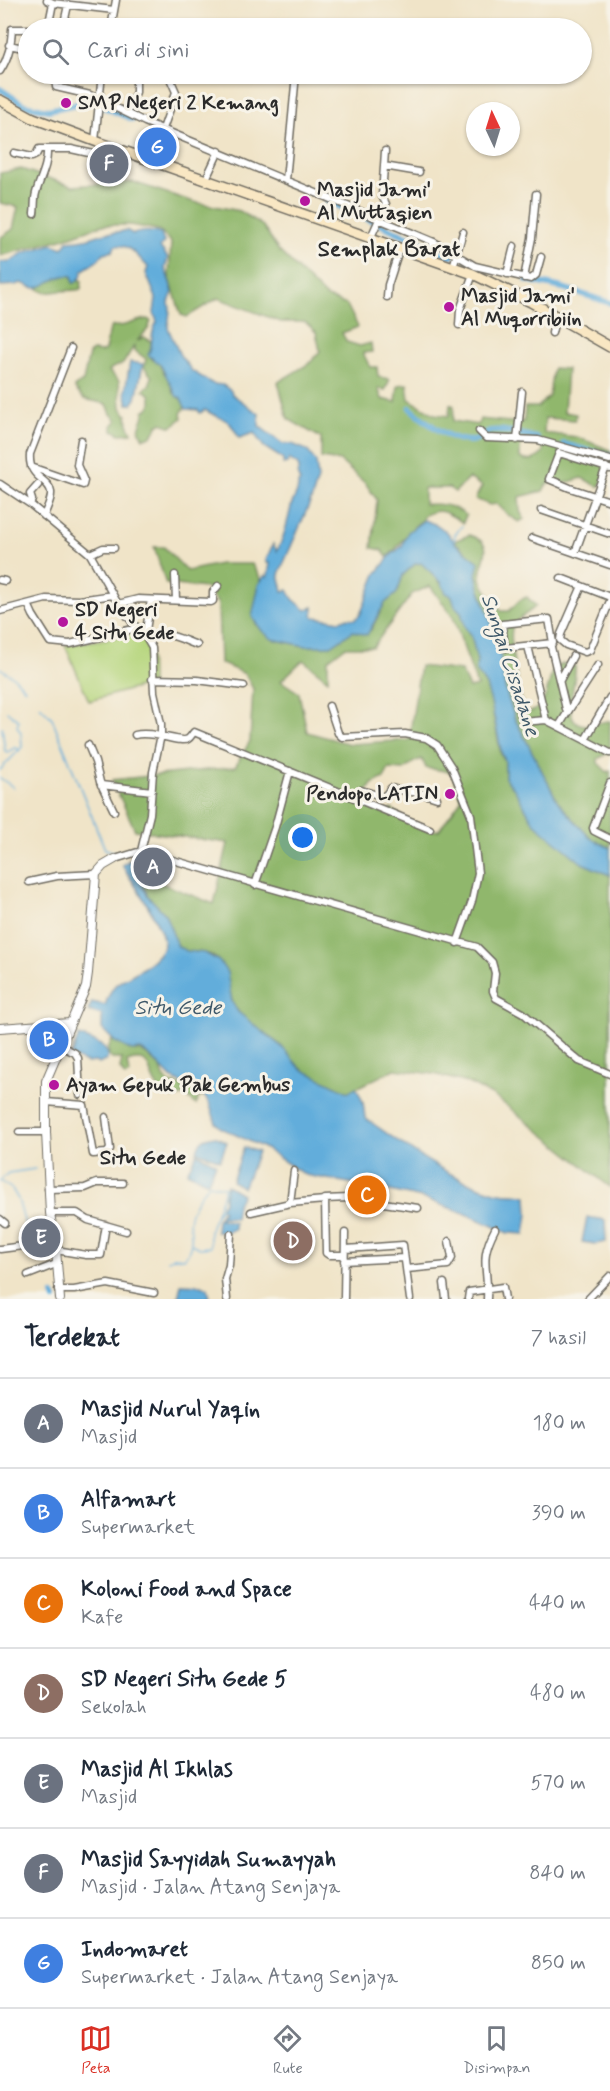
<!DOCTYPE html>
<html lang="id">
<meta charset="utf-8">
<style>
:root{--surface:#fff;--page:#f2f2f3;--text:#1f2937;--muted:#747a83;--line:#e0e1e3;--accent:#d93025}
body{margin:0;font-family:Mynerve,sans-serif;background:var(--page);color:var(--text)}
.compass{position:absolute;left:466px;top:102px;width:54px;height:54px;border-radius:50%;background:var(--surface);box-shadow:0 2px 4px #0004;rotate:356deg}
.you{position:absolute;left:303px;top:838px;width:21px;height:21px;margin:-15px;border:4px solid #fff;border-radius:50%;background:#1a73e8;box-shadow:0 0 0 9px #1a73e833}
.badge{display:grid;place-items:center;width:39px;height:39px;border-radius:50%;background:var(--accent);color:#fff;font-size:20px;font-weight:700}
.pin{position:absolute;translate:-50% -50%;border:3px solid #fff;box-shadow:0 2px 6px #0006}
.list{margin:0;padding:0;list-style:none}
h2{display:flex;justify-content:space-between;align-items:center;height:78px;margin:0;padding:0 24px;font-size:26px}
h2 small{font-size:20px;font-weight:400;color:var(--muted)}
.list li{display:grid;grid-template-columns:39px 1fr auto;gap:18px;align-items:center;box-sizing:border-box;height:90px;padding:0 24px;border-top:2px solid var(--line)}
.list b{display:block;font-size:22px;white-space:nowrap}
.list p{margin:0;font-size:20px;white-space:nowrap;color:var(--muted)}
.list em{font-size:20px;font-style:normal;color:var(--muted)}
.icon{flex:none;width:33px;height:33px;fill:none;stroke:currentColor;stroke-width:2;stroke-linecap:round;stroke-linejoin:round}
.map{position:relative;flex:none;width:610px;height:1299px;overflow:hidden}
.search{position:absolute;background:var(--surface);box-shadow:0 2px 4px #0004;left:18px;right:18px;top:18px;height:66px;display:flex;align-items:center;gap:15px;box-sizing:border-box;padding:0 21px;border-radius:33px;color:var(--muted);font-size:22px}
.sheet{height:708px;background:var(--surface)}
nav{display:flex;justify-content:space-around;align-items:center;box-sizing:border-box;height:84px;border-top:2px solid var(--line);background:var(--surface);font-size:16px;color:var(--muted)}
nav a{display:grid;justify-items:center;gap:3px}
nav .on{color:var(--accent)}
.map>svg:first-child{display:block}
.green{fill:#b6d67d;stroke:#708054;stroke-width:1.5}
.forest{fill:#90b76c;stroke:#5e714c;stroke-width:1.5;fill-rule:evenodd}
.water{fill:#62addb;stroke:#466c83;stroke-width:1.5}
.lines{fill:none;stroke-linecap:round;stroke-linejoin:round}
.stream{stroke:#62addb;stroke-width:1.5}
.canal{stroke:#62addb;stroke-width:6}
.minor-casing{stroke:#706c62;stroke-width:9}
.tertiary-casing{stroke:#706c62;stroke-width:10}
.secondary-casing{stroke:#706c62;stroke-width:12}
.minor{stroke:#fff;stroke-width:6}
.tertiary{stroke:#fff;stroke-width:8}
.secondary{stroke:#f9e7c3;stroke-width:9}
.poi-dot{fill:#b5179e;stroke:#f7f3e8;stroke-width:2}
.labels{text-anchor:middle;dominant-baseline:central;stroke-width:6;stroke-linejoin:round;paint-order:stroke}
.poi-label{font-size:20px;font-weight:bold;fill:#2b2b2b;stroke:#f7f3e8;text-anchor:start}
.water-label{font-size:21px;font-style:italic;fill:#3e5869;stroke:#f7f3e8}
.neighbourhood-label{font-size:21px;font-weight:bold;fill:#2b2b2b;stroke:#f7f3e8}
.quarter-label{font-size:22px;font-weight:bold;fill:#2b2b2b;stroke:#f7f3e8}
</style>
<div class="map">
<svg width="610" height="1299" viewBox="0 0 610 1299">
<rect width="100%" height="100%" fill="#f7f3e8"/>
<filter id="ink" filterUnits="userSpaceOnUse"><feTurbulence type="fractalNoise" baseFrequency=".0167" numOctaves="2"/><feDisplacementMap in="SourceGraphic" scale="12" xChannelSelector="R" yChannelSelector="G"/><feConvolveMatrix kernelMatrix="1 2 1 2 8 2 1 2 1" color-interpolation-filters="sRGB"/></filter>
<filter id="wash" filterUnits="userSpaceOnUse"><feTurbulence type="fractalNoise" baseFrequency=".008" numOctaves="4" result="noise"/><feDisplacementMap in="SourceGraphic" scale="24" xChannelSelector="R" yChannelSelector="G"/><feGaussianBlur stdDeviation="1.35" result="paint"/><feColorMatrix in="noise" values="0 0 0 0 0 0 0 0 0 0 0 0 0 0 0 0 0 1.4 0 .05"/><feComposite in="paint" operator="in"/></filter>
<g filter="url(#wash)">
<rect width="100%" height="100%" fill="#f0e4c8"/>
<path class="green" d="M138 634 150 648 151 684 89 701 65 645Z"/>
<path class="forest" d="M21 169 72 186 133 182 194 202 240 211 263 226 278 250 326 297 347 305 358 327 342 333 347 342 360 346 371 343 372 352 363 353 370 367H377L378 377 390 379 385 390 378 388 382 399 396 402 398 385 407 384 409 399 434 414 449 416 450 404 454 406 453 421 478 425 480 419 520 423 524 421 525 407H538L549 396 553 368 567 369 564 412 576 414 575 420 545 418 544 433 577 437 610 450V466L599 487 582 478 562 484 558 480 546 485 543 491 519 497 520 511 524 519 519 522 508 515 497 504 490 505 475 499 482 486 469 478 455 492 449 488H424V504C441 504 452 504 466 515L463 523C447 513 441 506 423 516V520C406 530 403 545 387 557L382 550 372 548 377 500 366 484 340 461 321 458V438L288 419 278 382 310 363 320 351 316 332 305 322H281L218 298 187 317 181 315 169 276 171 242 158 230 131 225H102L65 238 0 256V238L13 229 18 207 0 203V173ZM535 442 543 448V453C536 460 528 462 520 458V445Z
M67 274 82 281 81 289C75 291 68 290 61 291 52 291 47 295 38 289V286L48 280Z
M147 319 151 321 148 329 137 341 144 337 151 341 150 356 153 360H157L164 373 168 376 173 392 186 404 181 414 182 418 172 427 161 423 157 425C155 434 152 437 143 438 134 424 145 424 144 411 152 407 152 402 150 394L143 390 149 385 152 377 144 367 146 359 134 350V346L123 364 112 368 109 371 119 381 121 408 127 415 128 424 132 433 120 434 113 430 112 426 117 420 111 414 107 404 84 399 75 389V386L83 381 89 354 93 351 101 352 105 350 110 329 113 326C126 328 134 320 147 319Z
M469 535C500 545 478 560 481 578 483 589 495 602 501 611H509L520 600 527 597 536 606C530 612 517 619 514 624 506 633 520 694 523 707L530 712C549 705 547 683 554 667L563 664 575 666C578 681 558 725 586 725 594 725 602 721 610 721V754H606L598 759V763L607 772 610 771V848L590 838 558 802 515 719 505 688 498 641 479 588 476 574 478 562 454 541Z
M154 547H164L187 571 220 564H252L262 581 258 585 256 624 272 639 305 646H331L353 631 366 633 371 630 385 603 397 593 403 575 415 564 421 563C427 568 435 574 439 581 444 587 445 592 452 596L454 603 461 612 465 627 472 638 477 660 476 670 486 685 491 702 501 755 505 760V778L582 863 610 875V1187L511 1109 492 1095 468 1083 434 1074 395 1069 348 1092C334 1084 315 1079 302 1069 293 1063 288 1053 280 1045 267 1034 247 1024 237 1010 224 993 232 969 213 956 202 949 188 956 178 947L165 914 148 896 138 874 214 904 228 843 135 830 112 780 235 767 250 741 253 689 245 674 220 663 218 604 206 588 166 584ZM430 586 453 617 477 686 469 688 461 671 420 666 409 740 350 744 307 732 299 693 281 681 303 660 328 680V660L345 647H373L412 594ZM422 759 426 768 452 772 461 800 439 830C420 833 407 820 392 809 377 816 372 809 363 798L372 784 384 778 389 769 404 770 414 762Z
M112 1040 133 1051H141L146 1054 161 1068 164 1077 169 1083 183 1086 184 1090 187 1088C194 1089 199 1089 203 1096L200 1098 196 1096 198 1101 196 1105 186 1095 172 1098C168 1096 163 1093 160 1090 145 1077 156 1052 127 1062L129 1074 125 1077 120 1069 122 1059H112L109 1056 108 1049Z"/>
<path class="water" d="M126 230 133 234C142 231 153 231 161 234L164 242 160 247 168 258 165 268 173 292 169 302 170 310 168 328 180 355 192 371 213 384 223 385 231 391 232 394 259 414V426L283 444H292L307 450 316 462 318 479 312 498 279 574 283 591 288 590 293 599 306 610 313 607V616L315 617 340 621 348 618 355 619 360 615 376 574 390 556 402 546 408 532 424 520 437 525 448 533 456 544 479 562 476 574 479 588 498 641 505 688 515 719 558 802 590 838 610 848V875L582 863 534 823 514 789 505 778V760L502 755 491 702 486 685 476 670 477 660 472 638 465 627 461 612 455 606 452 596 446 593 441 582 421 563 415 564 403 575 397 593 385 603 367 635 353 631 331 646H305L272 639 262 631 252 617 258 589V585L265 575 267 577 268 575 270 563H267L266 560 273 544 277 551C285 536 287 523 291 507 293 498 299 493 298 483L300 482 297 474 299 469 298 465 289 459 287 463 283 464V459L264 447 254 433 239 438C227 414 224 422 205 410L200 413 198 410 186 409 180 397H177L160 364 148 355C155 343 148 337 157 322L154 313 156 298 146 273 148 267C140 259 128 242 115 246L113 251 104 253 97 261 83 270 81 277 75 283H73L72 276C57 273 45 288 35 288 30 288 26 284 21 283L16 285 0 286V262L11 261 23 253 52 244 63 248 68 241C84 240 87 239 102 234 110 231 117 234 126 230Z
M130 362 143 364 136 399 132 404H128L125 392Z
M130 860 148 896 165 914 178 947 187 951 205 953 219 961 227 972 232 1002 238 1012 282 1047 301 1069 348 1092 356 1087 363 1102 365 1118C405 1146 446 1178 495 1192 505 1195 517 1193 527 1196L528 1214 525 1234 508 1233 464 1213 422 1198 377 1188 305 1175 264 1148 221 1128 216 1123 209 1103 201 1091 171 1078 148 1054 141 1050 132 1051 115 1042 102 1029V1015L88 1011 92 1002 105 1005C113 983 115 984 135 973 145 967 157 958 163 948 170 935 131 879 122 865Z
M79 1036C90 1040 111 1045 107 1060L99 1064 95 1062 86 1063 71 1056Z
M215 1136 227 1142 220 1160 197 1151C200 1139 204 1138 215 1136Z
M244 1147 258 1152 243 1188 232 1181Z
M197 1153 216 1163 208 1182 187 1172Z
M227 1185 242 1194 237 1204 235 1218 223 1217 220 1219 234 1222V1229L227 1232 216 1231 217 1220 223 1211 221 1206 224 1202V1196Z
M587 1217 605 1220 606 1242 596 1244 582 1242Z
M181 1284 202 1285 208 1288 210 1299 178 1298Z"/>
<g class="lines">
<path class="stream" d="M454 541 455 534 462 526
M0 668 15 678 25 689
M40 706 52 718 105 849 121 854
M2 727 5 751 8 752 16 747 19 751
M0 770 22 747 21 733 17 726 19 721 7 711
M0 778 13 787
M1 1180 8 1173 35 1169
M0 1181 12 1189 18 1199 30 1242
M191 1230C184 1216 200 1194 209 1184L225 1187 215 1216
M191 1244 200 1248 210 1247C211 1242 209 1237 210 1231 211 1223 216 1214 221 1207
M31 1247 33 1252
M168 1260 174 1257 184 1258C191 1252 192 1240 191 1232"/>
<path class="canal" d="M0 89 24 105 48 110 90 101 132 119
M327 201 452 256
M527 280 563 288 610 303
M410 408C424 420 454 446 475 440 481 438 485 432 491 431 506 429 523 435 537 438
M564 444 610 457
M53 1295 55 1299"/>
</g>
</g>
<g filter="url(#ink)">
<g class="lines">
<defs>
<path id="minor" d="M47 0 53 3 48 28
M53 3 114 10
M63 28 68 5
M111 28 116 0
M9 45 28 49
M0 71C9 57 11 45 12 29H28
M55 74 56 87 90 95 145 122 434 242 475 266 531 279 536 275 541 257
M127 113 136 92V75
M163 129 176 92 168 74
M95 141 102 74
M14 153 32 157 36 155 39 149H71L98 155 105 152 109 146
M384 166 419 172
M206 179 219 151
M286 180 296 74
M34 214C35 207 34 200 36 193 40 178 48 166 47 149
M371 237 386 204 382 196 385 151
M428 257 434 242
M453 267 463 232
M507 274 514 246
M524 278 532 238 536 194
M387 297 388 285 400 248
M459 325 460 310 473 274
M552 333 556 315
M479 431 486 438 538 440 610 460
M517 440 522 392
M31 467 83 485 84 481 77 465 81 440
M610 469 559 453 549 479 570 488 610 501
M0 484 30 504 90 554 118 604 132 622 145 636 152 648 154 692 161 724V735L153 772 150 814 141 851
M30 504 32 500 30 494 38 485
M541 510 610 534
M44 516C46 509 52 500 51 492 49 478 28 479 30 454L71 348
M532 538 610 565
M575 553 606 467
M90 554 103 548H114
M175 575 176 600
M561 578 610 597
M0 580 5 581
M582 586 561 634 560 640 566 645 585 652 590 650 610 601
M28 604 33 615 50 642 70 644 137 628
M118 604 138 599 211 602 213 601V592L218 586
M0 611 46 599 79 600 113 595
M549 619 553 643 505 648 502 624Z
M145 636 151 600
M147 638C165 629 180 639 197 645
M550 643 567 713 559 726
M528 646 546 720 585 740
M510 674 523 722 546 720
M152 679 197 680 244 686
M560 680 573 656
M610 697 585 740 610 753
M329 706 338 733 342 737 405 734 426 738 437 745 452 768 471 815 478 873 472 901 457 943
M567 713 598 665
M135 735C152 730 181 744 188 739 191 737 192 734 194 732L430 829
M88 745 95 762 100 782 114 811
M610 783 593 828 594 831 610 839
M101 785 152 791
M352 797 361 790 384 797 391 788C406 792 421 792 437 798
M115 859 141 851 477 947 492 962 495 973 493 991 496 998 523 1013 579 1061 610 1074
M29 882 57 876 96 874
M255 885 275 827 290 771
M61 1046 75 1053 78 1058 80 1095
M46 1102 84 1105 93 1154 107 1153 110 1149 106 1117
M19 1132H46
M48 1189 85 1188 97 1183H123
M290 1203 294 1171
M251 1212 290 1203 325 1200
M50 1213H77L88 1220 126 1231
M0 1219 5 1223
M0 1249 54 1242
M346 1249 403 1245 410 1299
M56 1250 86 1255H101L106 1225
M344 1255H329L326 1253 325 1199 349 1198 418 1208
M344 1261 404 1258
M407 1269 448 1265 452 1258 449 1241
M28 1275 56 1264
M444 1283 446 1299
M58 1290H74L108 1284 154 1293
M227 1299 225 1279 229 1265 231 1234
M344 1299 345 1233
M468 1299 469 1292 503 1287 505 1299
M487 1299C489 1268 478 1261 495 1229
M588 1299 610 1276"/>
<path id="tertiary" d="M0 1028 70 1023
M60 1299 56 1250 50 1213 46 1132V1081L86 987 88 973 96 874 103 866 115 859"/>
<path id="secondary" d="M0 100 33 118 95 141 473 274 531 302 610 347"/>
</defs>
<use href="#minor" class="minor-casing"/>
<use href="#tertiary" class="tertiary-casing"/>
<use href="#secondary" class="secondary-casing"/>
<use href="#minor" class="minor"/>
<use href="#tertiary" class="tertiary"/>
<use href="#secondary" class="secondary"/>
</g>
</g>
<g class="poi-dot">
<circle cx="66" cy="103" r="6"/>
<circle cx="305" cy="201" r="6"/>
<circle cx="449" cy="307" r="6"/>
<circle cx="63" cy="622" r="6"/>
<circle cx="450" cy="794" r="6"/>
<circle cx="54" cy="1085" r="6"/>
</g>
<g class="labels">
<g class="poi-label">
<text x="78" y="103">SMP Negeri 2 Kemang</text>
<text x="317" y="190">Masjid Jami'<tspan x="317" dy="23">Al Muttaqien</tspan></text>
<text x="461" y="296">Masjid Jami'<tspan x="461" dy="23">Al Muqorribiin</tspan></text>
<text x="75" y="610">SD Negeri<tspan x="75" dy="23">4 Situ Gede</tspan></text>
<text x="438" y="794" text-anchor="end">Pendopo LATIN</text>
<text x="66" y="1085">Ayam Gepuk Pak Gembus</text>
</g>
<g class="water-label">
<text transform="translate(510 665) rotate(72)">Sungai Cisadane</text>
<text x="178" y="1008">Situ Gede</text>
</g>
<g class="neighbourhood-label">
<text x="143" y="1158">Situ Gede</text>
</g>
<g class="quarter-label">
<text x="389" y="250">Semplak Barat</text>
</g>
</g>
</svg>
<svg class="compass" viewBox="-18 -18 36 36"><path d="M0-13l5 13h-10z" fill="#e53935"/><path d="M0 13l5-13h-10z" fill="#747a83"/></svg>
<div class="you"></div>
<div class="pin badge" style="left:153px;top:867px;background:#6b7280">A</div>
<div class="pin badge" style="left:49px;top:1040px;background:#3f7fe0">B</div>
<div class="pin badge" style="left:367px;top:1195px;background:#e8710a">C</div>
<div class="pin badge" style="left:293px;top:1241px;background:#8d6e63">D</div>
<div class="pin badge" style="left:41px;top:1238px;background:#6b7280">E</div>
<div class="pin badge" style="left:109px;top:164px;background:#6b7280">F</div>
<div class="pin badge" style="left:157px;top:147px;background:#3f7fe0">G</div>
<div class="search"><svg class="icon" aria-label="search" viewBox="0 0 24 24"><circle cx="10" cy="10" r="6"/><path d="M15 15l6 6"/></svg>Cari di sini</div>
</div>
<section class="sheet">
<h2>Terdekat<small>7 hasil</small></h2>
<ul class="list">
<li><span class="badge" style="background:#6b7280">A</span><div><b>Masjid Nurul Yaqin</b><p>Masjid</p></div><em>180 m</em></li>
<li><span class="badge" style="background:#3f7fe0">B</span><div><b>Alfamart</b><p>Supermarket</p></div><em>390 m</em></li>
<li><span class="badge" style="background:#e8710a">C</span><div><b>Koloni Food and Space</b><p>Kafe</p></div><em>440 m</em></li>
<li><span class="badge" style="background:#8d6e63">D</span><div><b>SD Negeri Situ Gede 5</b><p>Sekolah</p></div><em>480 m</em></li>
<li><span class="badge" style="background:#6b7280">E</span><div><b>Masjid Al Ikhlas</b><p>Masjid</p></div><em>570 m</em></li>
<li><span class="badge" style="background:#6b7280">F</span><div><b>Masjid Sayyidah Sumayyah</b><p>Masjid · Jalan Atang Senjaya</p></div><em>840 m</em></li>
<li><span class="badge" style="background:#3f7fe0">G</span><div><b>Indomaret</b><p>Supermarket · Jalan Atang Senjaya</p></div><em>850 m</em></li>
</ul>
</section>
<nav>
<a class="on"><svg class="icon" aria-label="map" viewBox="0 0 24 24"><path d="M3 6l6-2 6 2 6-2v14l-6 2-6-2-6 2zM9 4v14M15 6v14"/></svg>Peta</a>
<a><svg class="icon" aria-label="directions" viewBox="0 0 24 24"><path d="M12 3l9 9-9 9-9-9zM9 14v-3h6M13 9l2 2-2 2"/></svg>Rute</a>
<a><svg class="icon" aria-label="saved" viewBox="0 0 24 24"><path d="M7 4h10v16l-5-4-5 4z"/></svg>Disimpan</a>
</nav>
